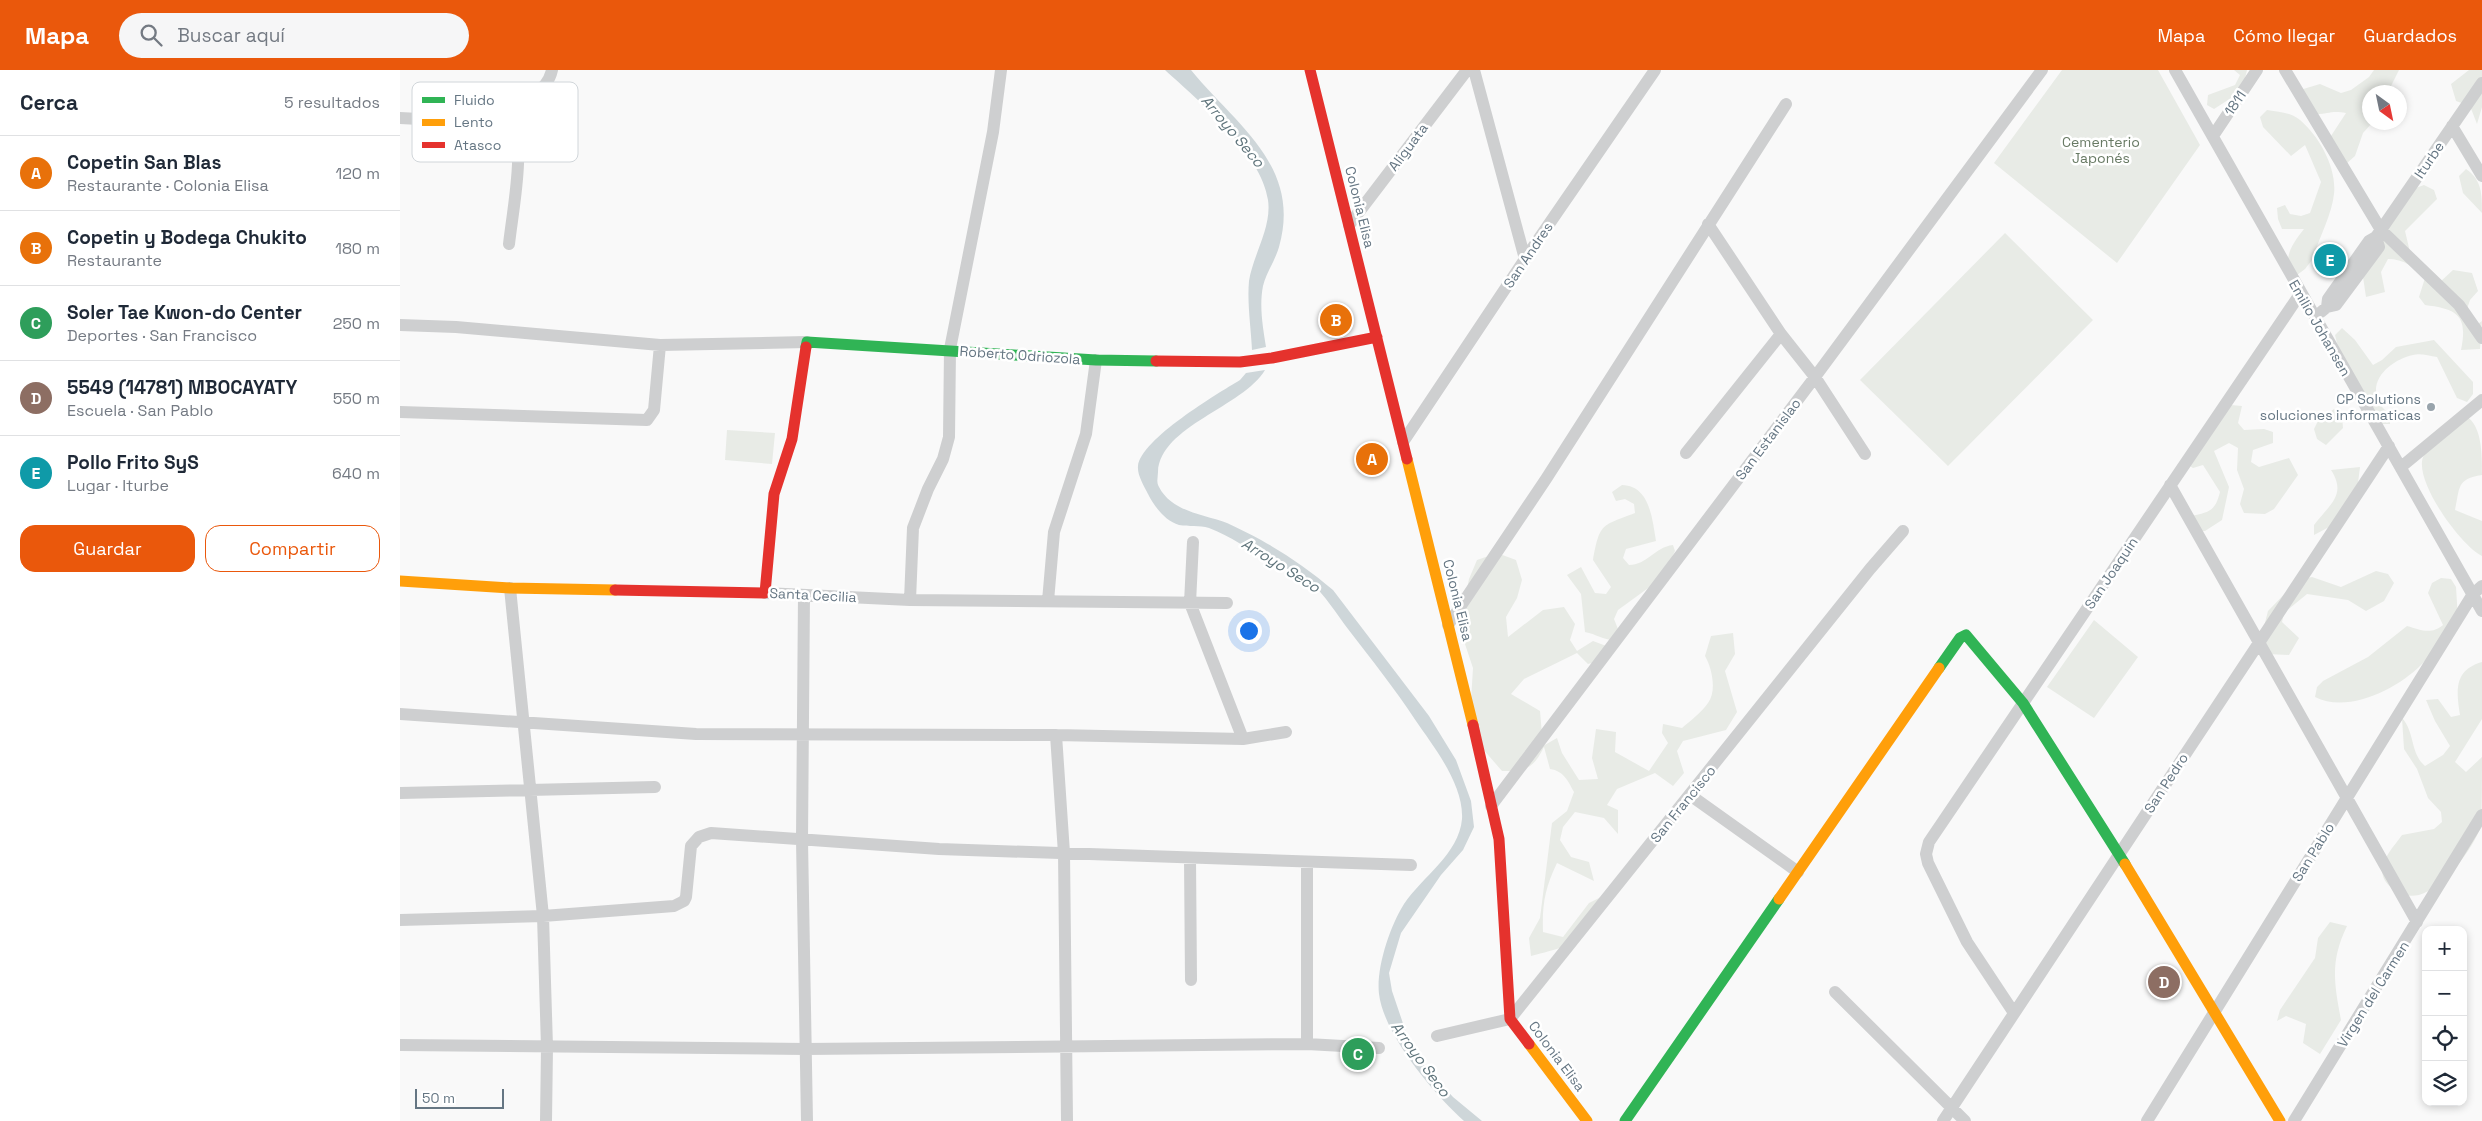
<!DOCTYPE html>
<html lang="es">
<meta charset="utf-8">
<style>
:root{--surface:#fff;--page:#f6f6f7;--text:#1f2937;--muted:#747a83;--line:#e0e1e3;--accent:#ea580c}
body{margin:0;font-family:"Space Grotesk",sans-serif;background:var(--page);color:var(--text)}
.controls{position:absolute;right:15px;bottom:15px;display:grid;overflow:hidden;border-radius:10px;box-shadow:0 2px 8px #0003}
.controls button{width:45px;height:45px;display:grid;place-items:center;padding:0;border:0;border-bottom:1px solid var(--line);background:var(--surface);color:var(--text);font:25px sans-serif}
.compass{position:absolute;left:1962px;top:15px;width:45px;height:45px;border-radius:50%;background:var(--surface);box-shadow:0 2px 8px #0003;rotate:147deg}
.scale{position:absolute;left:15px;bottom:12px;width:89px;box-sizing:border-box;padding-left:5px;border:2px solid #657683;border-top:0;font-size:14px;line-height:18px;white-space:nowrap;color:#657683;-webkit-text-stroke:4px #fff;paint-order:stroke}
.you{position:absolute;left:848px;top:560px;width:18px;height:18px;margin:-12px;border:4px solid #fff;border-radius:50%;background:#1a73e8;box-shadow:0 0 0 8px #1a73e833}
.badge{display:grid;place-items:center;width:32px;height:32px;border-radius:50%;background:var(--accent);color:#fff;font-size:16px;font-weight:700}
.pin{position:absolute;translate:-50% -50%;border:2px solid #fff;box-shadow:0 1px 5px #0006}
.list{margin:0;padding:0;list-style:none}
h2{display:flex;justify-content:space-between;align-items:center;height:65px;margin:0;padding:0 20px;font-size:21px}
h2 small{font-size:16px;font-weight:400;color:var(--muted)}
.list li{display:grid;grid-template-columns:32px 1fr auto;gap:15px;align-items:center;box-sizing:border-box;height:75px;padding:0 20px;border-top:1px solid var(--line)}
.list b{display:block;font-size:19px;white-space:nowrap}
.list p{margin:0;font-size:16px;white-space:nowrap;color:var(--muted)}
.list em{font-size:16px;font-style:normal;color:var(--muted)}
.actions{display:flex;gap:10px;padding:15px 20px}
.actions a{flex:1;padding:11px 0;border:1px solid var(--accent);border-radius:15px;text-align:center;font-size:18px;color:var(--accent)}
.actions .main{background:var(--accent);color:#fff}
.icon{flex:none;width:28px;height:28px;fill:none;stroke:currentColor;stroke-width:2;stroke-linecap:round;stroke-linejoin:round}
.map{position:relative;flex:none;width:2082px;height:1051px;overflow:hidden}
header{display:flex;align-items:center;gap:30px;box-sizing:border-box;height:70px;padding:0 25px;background:var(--accent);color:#fff}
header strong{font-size:24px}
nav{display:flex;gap:28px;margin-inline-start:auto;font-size:18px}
.search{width:350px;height:45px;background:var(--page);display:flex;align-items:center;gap:12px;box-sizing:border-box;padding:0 18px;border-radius:28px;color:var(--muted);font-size:19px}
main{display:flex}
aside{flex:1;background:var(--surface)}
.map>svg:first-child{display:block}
.green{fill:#e8ebe6}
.water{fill:#ced6d9}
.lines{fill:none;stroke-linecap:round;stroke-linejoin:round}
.street{stroke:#cecfd0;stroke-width:12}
.fast{stroke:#30b455;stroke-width:11}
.slow{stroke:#ff9f0a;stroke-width:11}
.jam{stroke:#e5322d;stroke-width:11}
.poi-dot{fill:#99a4ac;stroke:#fff;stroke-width:2}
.labels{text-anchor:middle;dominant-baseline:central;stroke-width:5;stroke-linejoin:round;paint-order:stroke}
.street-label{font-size:14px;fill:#657683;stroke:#fff}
.park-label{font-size:14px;fill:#687a64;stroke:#fff}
.poi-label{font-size:14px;fill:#657683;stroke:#fff;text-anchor:end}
.water-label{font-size:15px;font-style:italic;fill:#60757c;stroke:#fff}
.key{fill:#fff;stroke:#d1d6da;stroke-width:1}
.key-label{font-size:14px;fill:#657683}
</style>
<header>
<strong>Mapa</strong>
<div class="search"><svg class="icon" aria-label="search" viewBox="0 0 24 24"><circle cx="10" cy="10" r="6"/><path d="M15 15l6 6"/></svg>Buscar aquí</div>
<nav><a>Mapa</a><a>Cómo llegar</a><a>Guardados</a></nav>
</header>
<main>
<aside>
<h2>Cerca<small>5 resultados</small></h2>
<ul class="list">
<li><span class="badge" style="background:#e8710a">A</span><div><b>Copetin San Blas</b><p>Restaurante · Colonia Elisa</p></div><em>120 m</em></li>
<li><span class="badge" style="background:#e8710a">B</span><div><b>Copetin y Bodega Chukito</b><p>Restaurante</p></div><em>180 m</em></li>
<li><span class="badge" style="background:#2e9e5b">C</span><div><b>Soler Tae Kwon-do Center</b><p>Deportes · San Francisco</p></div><em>250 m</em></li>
<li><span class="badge" style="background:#8d6e63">D</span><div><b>5549 (14781) MBOCAYATY</b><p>Escuela · San Pablo</p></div><em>550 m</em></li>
<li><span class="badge" style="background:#0f9aa8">E</span><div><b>Pollo Frito SyS</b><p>Lugar · Iturbe</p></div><em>640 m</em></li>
</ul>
<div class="actions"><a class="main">Guardar</a><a>Compartir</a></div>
</aside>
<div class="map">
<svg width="2082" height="1051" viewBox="0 0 2082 1051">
<rect width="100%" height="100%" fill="#f9f9f9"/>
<path class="green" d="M1662 0H1758L1800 75 1717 193 1594 93Z
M1834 0H1847L1842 21 1814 39 1807 35 1808 25 1835 15 1840 5Z
M1974 0H1999L1988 22H1970V52L1972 53 1963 63 1955 86 1947 93 1929 69 1946 43C1930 40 1927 45 1913 44L1900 20 1920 14 1941 23 1951 20 1969 7Z
M2069 0H2082V37L2077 54 2070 36 2056 31 2051 14Z
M1867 40C1877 42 1891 42 1900 50 1919 66 1937 98 1934 124 1932 144 1918 171 1912 190L1905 199 1893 208C1881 190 1892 174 1904 159H1882L1878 149 1877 138 1885 135 1890 144 1901 146 1910 143 1921 112 1905 75 1891 86 1863 57 1860 47Z
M2066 99C2082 110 2082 124 2082 143L2063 123 2059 106Z
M2024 115 2034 120 2037 129 2005 161 2010 182 2039 213 2053 200 2072 203 2078 221 2070 230 2067 239 2078 254 2082 251 2080 279 2061 280C2068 246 2058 239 2025 235L2019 227 2025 208C2015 197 2003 189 1988 189L1981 202 1985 222 1966 227 1963 207 2005 122Z
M1605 163 1693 250 1548 396 1460 310Z
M1942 258 1955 270 1973 295 1982 290 1996 277 2034 270 2073 312V324L2067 332 2057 328 2037 287C2029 286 2020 283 2013 285 1993 289 1967 309 1979 332 1981 337 1986 341 1990 344V354H1978L1940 285 1935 265Z
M1831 335 1842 336 1838 353 1844 360 1864 359 1873 362V373L1853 380 1851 392 1859 397 1889 388 1898 405 1874 439 1865 444 1844 443 1840 434 1844 419 1837 400 1838 378 1829 373 1814 381 1829 417 1822 450 1805 461 1793 462 1791 446C1809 442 1815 442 1820 422L1803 395 1793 398 1785 393Z
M1934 339 1942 346 1943 358 1926 375 1917 369 1914 359 1918 351Z
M2066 346C2082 356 2082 383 2082 405 2056 409 2060 418 2055 440L2082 451V486C2061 476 2011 408 2024 385 2029 375 2056 355 2066 346Z
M327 360 375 363 372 394 325 390Z
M1960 397 1958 413 1931 456 1914 465V455C1930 434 1947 425 1931 400Z
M1222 415C1250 416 1252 448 1256 471L1226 479 1223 488 1229 495C1247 495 1255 477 1273 475L1275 481 1262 508 1218 540 1214 549 1218 559 1214 570C1203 570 1196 564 1185 562L1181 524 1167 505 1181 497 1195 523 1206 524 1211 517 1193 490C1200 453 1201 456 1235 443L1234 434 1225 429 1216 431 1212 422Z
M1097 483 1116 490 1122 510 1117 528 1106 547 1108 567 1143 540 1164 537 1175 554 1170 570 1177 581 1193 571 1209 577 1207 589 1188 594 1177 583 1124 609 1111 624 1140 641 1143 676 1157 668 1162 683 1179 710 1198 709 1192 688 1196 659 1216 662 1215 682 1249 701 1268 673 1262 663 1263 654 1282 658C1290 651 1302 642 1308 633 1317 621 1312 598 1305 586L1311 566 1333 563 1335 584 1325 601 1337 642 1326 660 1283 671 1277 681 1284 703 1273 716 1255 703 1217 719 1207 735 1218 740V764L1204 748 1175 742 1163 757 1160 770 1171 787 1189 792 1194 811 1157 793C1145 818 1142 834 1143 862L1163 867 1189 833 1207 824C1183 872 1185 872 1131 886L1129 868 1140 848 1152 753 1167 741 1174 722C1168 711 1164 701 1150 699L1144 677C1133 699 1126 701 1102 701L1069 663 1073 598 1059 556 1069 509 1077 490Z
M1976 501 1988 504 1994 513 1984 531 1966 541 1948 530 1907 524 1884 543 1882 552 1899 568 1889 585 1867 584 1859 576 1868 541 1893 515 1902 509 1912 507 1941 517Z
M2041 508 2051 509 2056 517 2058 549C2046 564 2035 582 2021 595 1997 619 1948 644 1915 627L1917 617 1923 611 1968 587 2007 556C2021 560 2031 565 2043 555L2028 523 2032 513Z
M1694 550 1738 587 1694 648 1647 617Z
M2082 592V649L2055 692 2066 702 2082 687C2082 703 2082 742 2081 756 2073 779 2044 818 2019 825 2010 827 2000 825 1993 819 1970 801 1989 783 2002 765L2034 759 2042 752 2041 742 2028 728 2017 699 2004 679 2002 648C2015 662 2010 683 2025 696L2043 685 2050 676 2035 651 2026 630 2038 629 2051 647 2060 645C2056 620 2054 600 2082 592Z
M1930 852 1947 856C1930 891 1934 913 1941 950L1920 984 1903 973 1906 954 1886 946 1877 951 1880 940 1915 888 1918 868Z"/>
<path class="water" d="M765 0H791C836 55 902 96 879 177 875 191 866 203 863 216 859 236 863 258 866 277L852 280C851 258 847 233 849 211 853 185 872 157 868 130 862 84 798 30 765 0Z
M865 300C843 337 760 356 758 402 758 407 756 412 759 417 772 442 803 444 827 453 838 458 850 464 861 470 886 484 911 501 933 520L1029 646 1056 690 1071 731 1074 757 1063 780 1041 805 1001 863 989 903 992 921 1010 974 1027 999 1053 1027 1082 1051H1064C1034 1024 984 965 979 924 976 898 990 856 1004 834 1022 807 1059 784 1062 749 1064 715 1034 677 1016 651 995 619 971 589 948 559 936 543 925 525 910 512 899 503 883 497 870 491 850 480 830 466 809 458 799 455 789 457 779 455 765 451 754 436 748 424 744 416 737 405 738 396 741 369 817 324 840 310L846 303Z"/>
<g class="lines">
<path class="street" d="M1074 0 1125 189
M1775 0 2082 541
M1885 0 1981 160 2059 235 2082 268
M0 48 117 54
M2052 56 2082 106
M1813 66 1857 0
M1308 154 1381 264 1415 307 1465 384
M949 155 1067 0
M109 174C112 148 117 121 118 94 119 78 115 60 120 45 125 25 147 23 152 0
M1927 237 1928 229 1969 171 1976 167 2082 13
M1921 242 1927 237 1936 235 1979 177 1976 167
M0 255 56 257 260 275 407 272
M0 342 247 350 254 340 260 275
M1003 372 1125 189 1255 0
M1286 383 1381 264
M2001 397 2082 330
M1770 415 2017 852
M793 472 790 533 843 669
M110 518 143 846 147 977 146 1051
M365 523 510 530 827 533
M404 525 402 770 407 1051
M510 530 513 458 528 419 543 389 549 367 550 279 593 62 601 0
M648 531 654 462 686 364 696 290
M1048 555 1146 409 1386 34
M0 644 296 664 656 665 843 669 886 662
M656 665 664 783 667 1051
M0 723 255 717
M1290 725 1398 802
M1091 736 1415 307 1642 0
M790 788 791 910
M907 793V974
M0 850 143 846 274 836 284 831 286 827 291 776 299 767 311 763 539 779 1011 795
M1435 922 1565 1051
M1614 943 1567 872 1528 793 1526 784 1529 772 1900 224
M1037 966 1110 949 1470 499 1503 461
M0 975 405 979 907 974 979 978
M1543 1051 1989 376
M1747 1051 2073 524 2082 516
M1894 1051 2082 745"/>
<path class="fast" d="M406 277 407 272 696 290 756 291
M1539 598 1560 568 1566 565 1623 633 1725 794
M1225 1051 1379 829"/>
<path class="slow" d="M1007 389 1073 655
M0 511 110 518 215 520
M1725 794 1880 1051
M1379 829 1539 598
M1129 974 1187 1051"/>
<path class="jam" d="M910 0 1007 389
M756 291 840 292 872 288 977 267
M215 520 365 523 374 424 392 369 406 277
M1073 655 1099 769 1110 949 1129 974"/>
</g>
<circle class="poi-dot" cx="2031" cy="337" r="5"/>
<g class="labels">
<g class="street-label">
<text transform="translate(1835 33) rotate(-56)">1811</text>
<text transform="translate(1008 77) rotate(-53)">Aliguata</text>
<text transform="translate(2029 90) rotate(-56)">Iturbe</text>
<text transform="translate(960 137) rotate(76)">Colonia Elisa</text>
<text transform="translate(1128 185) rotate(-56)">San Andres</text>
<text transform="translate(1920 258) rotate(60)">Emilio Johansen</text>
<text transform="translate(620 285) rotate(4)">Roberto Odriozola</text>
<text transform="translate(1368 369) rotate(-53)">San Estanislao</text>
<text transform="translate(1711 503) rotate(-56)">San Joaquin</text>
<text transform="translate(413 525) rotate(3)">Santa Cecilia</text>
<text transform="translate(1058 530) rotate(76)">Colonia Elisa</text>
<text transform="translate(1766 713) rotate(-57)">San Pedro</text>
<text transform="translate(1283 734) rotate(-51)">San Francisco</text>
<text transform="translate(1913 782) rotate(-58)">San Pablo</text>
<text transform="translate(1973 924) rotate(-58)">Virgen del Carmen</text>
<text transform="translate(1157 986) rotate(53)">Colonia Elisa</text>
</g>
<g class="park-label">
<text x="1701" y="72">Cementerio<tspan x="1701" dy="16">Japonés</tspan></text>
</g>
<g class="poi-label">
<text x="2021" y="329">CP Solutions<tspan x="2021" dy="16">soluciones informaticas</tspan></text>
</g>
<g class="water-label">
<text transform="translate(833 61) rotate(50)">Arroyo Seco</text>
<text transform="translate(881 495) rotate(32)">Arroyo Seco</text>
<text transform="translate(1021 989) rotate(54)">Arroyo Seco</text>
</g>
</g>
<rect x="12" y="12" width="166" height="80" rx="8" class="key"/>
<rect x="22" y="27" width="23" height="6" fill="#30b455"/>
<rect x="22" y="49" width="23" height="7" fill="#ff9f0a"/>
<rect x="22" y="72" width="23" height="6" fill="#e5322d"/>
<g class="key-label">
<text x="54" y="35">Fluido</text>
<text x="54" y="57">Lento</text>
<text x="54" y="80">Atasco</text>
</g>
</svg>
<div class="controls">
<button>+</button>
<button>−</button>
<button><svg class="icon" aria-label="locate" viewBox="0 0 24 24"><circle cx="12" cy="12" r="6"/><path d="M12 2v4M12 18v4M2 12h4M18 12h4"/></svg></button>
<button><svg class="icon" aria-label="layers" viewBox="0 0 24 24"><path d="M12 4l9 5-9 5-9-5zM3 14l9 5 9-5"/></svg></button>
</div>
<svg class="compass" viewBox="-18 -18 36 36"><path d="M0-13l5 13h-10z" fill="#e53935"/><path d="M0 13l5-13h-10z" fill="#747a83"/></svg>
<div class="scale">50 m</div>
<div class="you"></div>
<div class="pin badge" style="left:972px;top:389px;background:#e8710a">A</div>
<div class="pin badge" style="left:936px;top:250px;background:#e8710a">B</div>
<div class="pin badge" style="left:958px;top:984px;background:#2e9e5b">C</div>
<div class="pin badge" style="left:1764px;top:912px;background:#8d6e63">D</div>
<div class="pin badge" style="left:1930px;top:190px;background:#0f9aa8">E</div>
</div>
</main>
